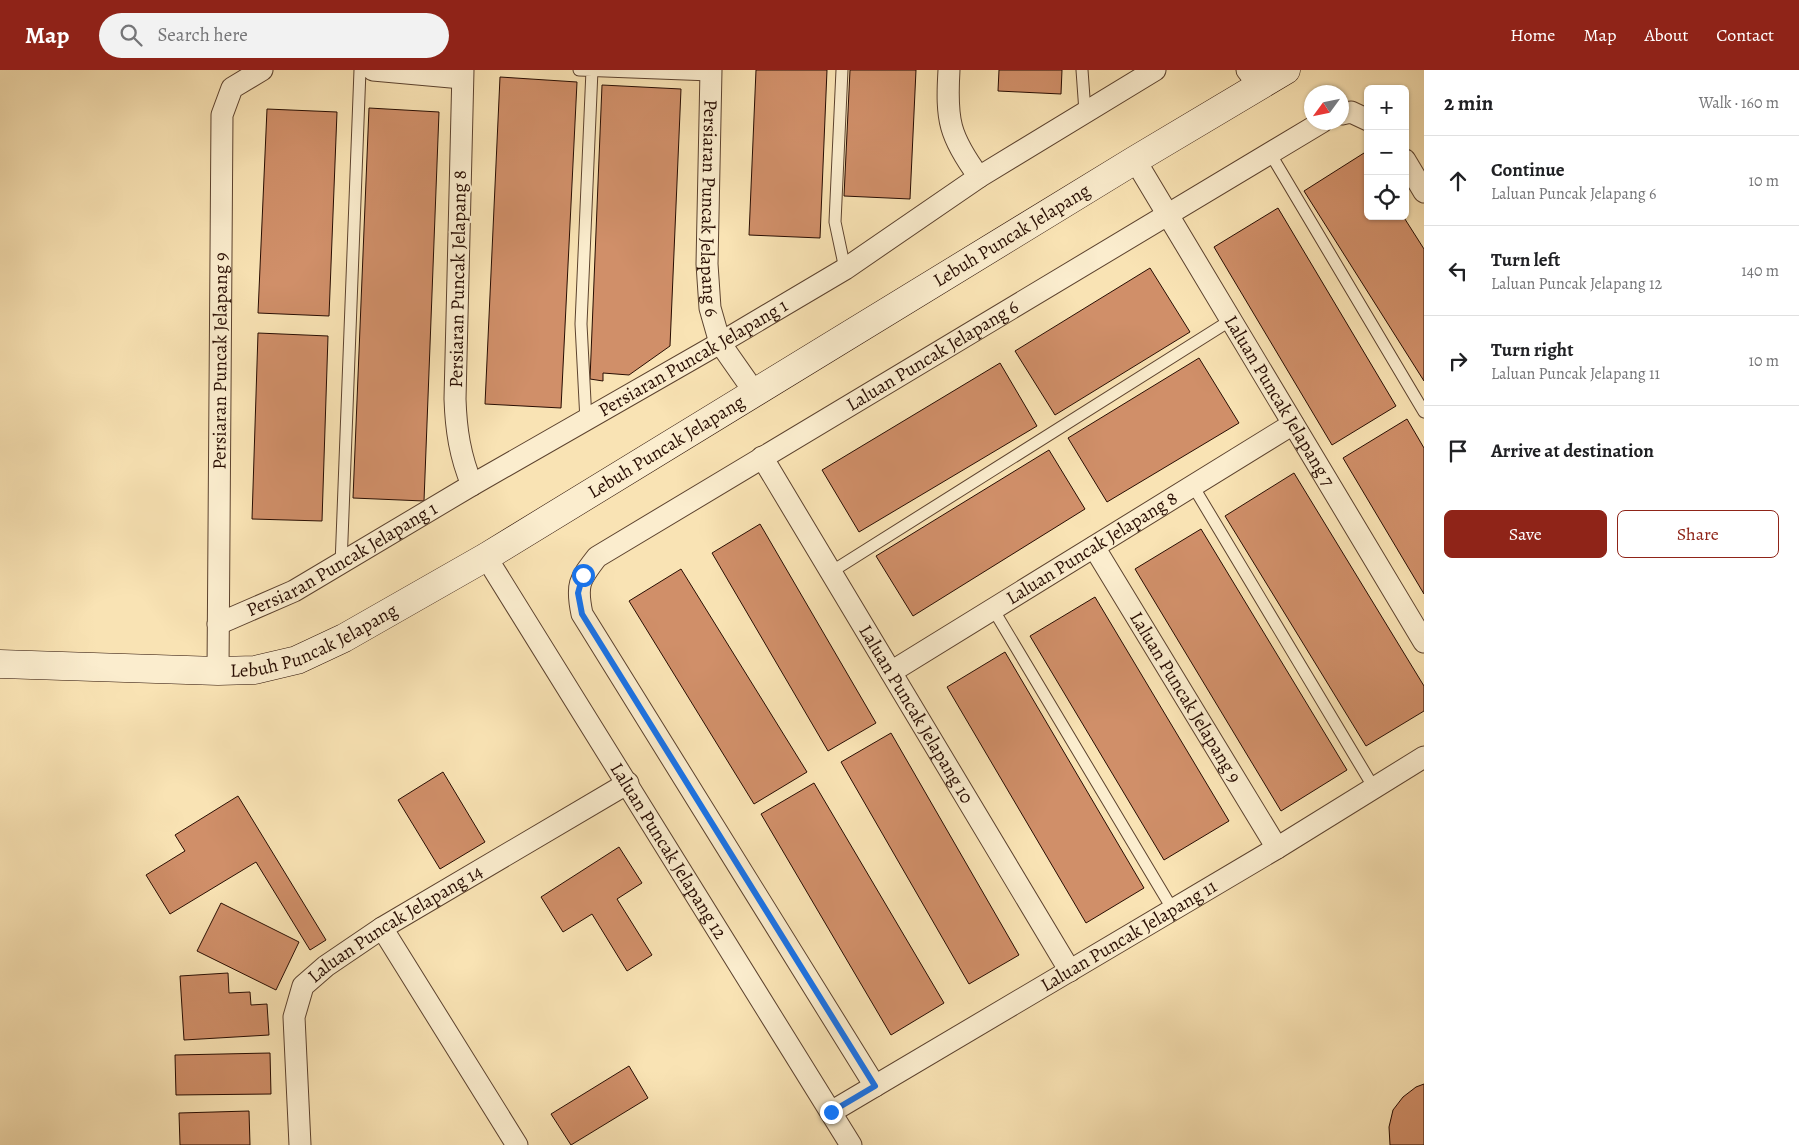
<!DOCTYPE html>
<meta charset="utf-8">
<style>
:root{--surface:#fff;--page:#f2f2f2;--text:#202124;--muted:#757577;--line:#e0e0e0;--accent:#8f2418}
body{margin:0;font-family:Alegreya,serif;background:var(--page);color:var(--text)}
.controls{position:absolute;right:15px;top:15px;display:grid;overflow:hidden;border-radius:8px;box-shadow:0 1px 4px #0004}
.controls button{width:45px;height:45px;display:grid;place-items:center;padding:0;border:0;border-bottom:1px solid var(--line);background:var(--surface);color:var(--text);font:25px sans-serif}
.compass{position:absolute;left:1304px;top:15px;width:45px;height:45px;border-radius:50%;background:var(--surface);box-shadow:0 1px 4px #0004;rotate:237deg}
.stop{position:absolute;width:15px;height:15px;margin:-11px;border:4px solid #1a73e8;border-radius:50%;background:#fff}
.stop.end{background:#1a73e8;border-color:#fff;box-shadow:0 1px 5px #0008}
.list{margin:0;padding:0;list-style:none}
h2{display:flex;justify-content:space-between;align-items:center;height:65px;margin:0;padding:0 20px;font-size:21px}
h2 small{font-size:16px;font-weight:400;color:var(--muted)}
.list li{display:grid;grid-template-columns:32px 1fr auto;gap:15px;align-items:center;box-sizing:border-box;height:90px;padding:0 20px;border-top:1px solid var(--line)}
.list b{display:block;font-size:19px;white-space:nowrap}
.list p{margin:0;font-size:16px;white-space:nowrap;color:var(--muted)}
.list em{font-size:16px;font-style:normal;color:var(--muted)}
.actions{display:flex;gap:10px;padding:15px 20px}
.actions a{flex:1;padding:11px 0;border:1px solid var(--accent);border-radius:8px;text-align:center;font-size:18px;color:var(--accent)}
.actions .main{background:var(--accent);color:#fff}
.icon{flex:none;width:28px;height:28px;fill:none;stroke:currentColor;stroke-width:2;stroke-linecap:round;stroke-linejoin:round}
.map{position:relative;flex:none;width:1424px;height:1075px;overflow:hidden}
header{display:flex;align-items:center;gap:30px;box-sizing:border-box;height:70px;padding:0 25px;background:var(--accent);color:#fff}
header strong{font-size:24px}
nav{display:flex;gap:28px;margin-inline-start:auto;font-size:18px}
.search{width:350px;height:45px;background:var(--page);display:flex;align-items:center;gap:12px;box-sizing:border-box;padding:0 18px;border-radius:28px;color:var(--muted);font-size:19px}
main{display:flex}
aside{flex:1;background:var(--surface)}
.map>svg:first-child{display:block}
.building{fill:#d08f69;stroke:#280d02}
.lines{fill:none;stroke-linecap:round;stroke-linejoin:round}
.lane-casing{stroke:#5c422e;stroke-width:13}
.street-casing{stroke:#5c422e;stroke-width:23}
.secondary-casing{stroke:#280d02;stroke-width:29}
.lane{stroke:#fbedce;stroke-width:11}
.street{stroke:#fbedce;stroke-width:21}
.secondary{stroke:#fbedce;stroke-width:28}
.route{stroke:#1a73e8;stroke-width:6}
.labels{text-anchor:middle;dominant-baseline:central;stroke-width:4;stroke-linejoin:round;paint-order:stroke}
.street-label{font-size:19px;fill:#280d02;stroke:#fbedce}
</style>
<header>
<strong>Map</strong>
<div class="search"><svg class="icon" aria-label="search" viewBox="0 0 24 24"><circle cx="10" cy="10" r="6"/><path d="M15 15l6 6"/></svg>Search here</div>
<nav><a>Home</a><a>Map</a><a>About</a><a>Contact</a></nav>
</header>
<main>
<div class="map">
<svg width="1424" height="1075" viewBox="0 0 1424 1075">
<rect width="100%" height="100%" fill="#f9e3b4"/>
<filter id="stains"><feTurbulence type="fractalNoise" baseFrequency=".004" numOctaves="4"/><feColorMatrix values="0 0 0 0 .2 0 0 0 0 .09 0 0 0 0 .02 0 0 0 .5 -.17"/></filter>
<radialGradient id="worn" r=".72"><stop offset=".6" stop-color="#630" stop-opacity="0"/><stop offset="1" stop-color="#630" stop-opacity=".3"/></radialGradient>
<path class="building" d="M756 0H827L820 168 749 165Z
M850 0H916L910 129 844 126Z
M999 0H1062L1061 24 998 21Z
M500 7 577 12 561 338 485 334Z
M602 15 681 19 670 276 629 305 603 303V311L590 309Z
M369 38 439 42 424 431 353 428Z
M267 39 337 42 329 246 258 243Z
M1364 83 1368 89V146H1403L1424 179V311L1304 121Z
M1278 138 1396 336 1332 375 1214 177Z
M1150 198 1190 262 1055 345 1015 281Z
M258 263 328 266 322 451 252 449Z
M1199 288 1239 353 1107 432 1068 368Z
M1000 293 1037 356 859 462 822 400Z
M1407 349 1424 378V524L1343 388Z
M1049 380 1085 439 913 546 876 486Z
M1294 403 1424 616V641L1366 676 1225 446Z
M760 454 876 653 828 681 712 483Z
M1201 459 1347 700 1281 741 1135 499Z
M681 499 807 702 754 734 629 531Z
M1095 527 1229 751 1164 790 1030 566Z
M1005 582 1144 818 1086 853 947 617Z
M891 663 1019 885 969 914 841 692Z
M443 702 485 772 440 799 398 730Z
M814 713 944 933 891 965 761 744Z
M238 726 326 870 310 880 256 792 170 844 146 805 185 781 175 765Z
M619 777 642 813 617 829 652 885 627 901 592 844 563 862 541 827Z
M221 833 299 872 276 920 197 881Z
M228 903 229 923 250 922 251 935 267 934 269 965 184 970 180 906Z
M270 983 271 1024 176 1025 175 985Z
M629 996 648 1028 571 1075 551 1044Z
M1424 1014V1075H1390L1389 1057 1393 1040 1403 1027 1416 1017Z
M249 1041 250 1075H180L179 1043Z"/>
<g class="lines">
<defs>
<path id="lane" d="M579 0 711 5
M842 0 835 152 845 199
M1082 0 1085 42
M1270 83 1424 342
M586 351 581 254 592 0
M1193 416 1374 718
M341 495 360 0
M831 502 1231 250
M993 539 1173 840"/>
<g id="street">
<path d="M373 0 462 8"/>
<path d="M463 0 455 329C456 360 460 386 472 415"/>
<path id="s1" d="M711 0 707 194 710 238 720 273 755 323"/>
<path d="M949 0C946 50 949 66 979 107"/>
<path d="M1247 0 1260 17"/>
<path d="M1342 44 1351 42 1368 50"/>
<path id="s2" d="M1135 90 1424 572"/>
<path d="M1405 90 1424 122"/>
<path id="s3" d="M762 387 1070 901"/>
<path id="s4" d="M1094 477 1277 778"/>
<path id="s5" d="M486 487 851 1075"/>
<path id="s6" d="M218 554 294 521 472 415 720 273 845 199 979 107 1155 0"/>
<path id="s7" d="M218 601 222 45 232 18 262 0"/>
<path id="s8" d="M891 602 1293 354"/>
<path d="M382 858 517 1075"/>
<path id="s9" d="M875 1016 582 544C576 515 579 510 597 487L1322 52"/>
<path id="s10" d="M831 1042 1277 778 1424 687"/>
<path id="s11" d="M300 1075 294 947 303 916 326 896 382 858 628 713"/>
</g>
<g id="secondary">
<path id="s12" d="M0 594 218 601 255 600 297 590 344 568 486 487 1135 90 1286 0"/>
</g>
</defs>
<use href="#lane" class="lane-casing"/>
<use href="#street" class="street-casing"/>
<use href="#secondary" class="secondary-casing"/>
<use href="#lane" class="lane"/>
<use href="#street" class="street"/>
<use href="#secondary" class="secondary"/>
</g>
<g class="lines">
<path class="route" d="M583 505 578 523 582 544 875 1016 831 1042"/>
</g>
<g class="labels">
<g class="street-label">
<text stroke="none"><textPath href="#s1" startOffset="138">Persiaran Puncak Jelapang 6</textPath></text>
<text stroke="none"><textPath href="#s12" startOffset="1130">Lebuh Puncak Jelapang</textPath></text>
<text transform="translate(458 209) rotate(-89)">Persiaran Puncak Jelapang 8</text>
<text stroke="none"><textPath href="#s9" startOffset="1009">Laluan Puncak Jelapang 6</textPath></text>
<text stroke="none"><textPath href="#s6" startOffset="545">Persiaran Puncak Jelapang 1</textPath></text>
<text stroke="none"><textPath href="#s7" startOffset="310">Persiaran Puncak Jelapang 9</textPath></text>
<text stroke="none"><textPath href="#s2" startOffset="281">Laluan Puncak Jelapang 7</textPath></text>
<text stroke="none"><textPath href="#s12" startOffset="725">Lebuh Puncak Jelapang</textPath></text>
<text stroke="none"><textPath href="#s8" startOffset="236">Laluan Puncak Jelapang 8</textPath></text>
<text stroke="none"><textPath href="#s6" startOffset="140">Persiaran Puncak Jelapang 1</textPath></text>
<text stroke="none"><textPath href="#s12" startOffset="320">Lebuh Puncak Jelapang</textPath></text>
<text stroke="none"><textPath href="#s4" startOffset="176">Laluan Puncak Jelapang 9</textPath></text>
<text stroke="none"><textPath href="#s3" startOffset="300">Laluan Puncak Jelapang 10</textPath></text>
<text stroke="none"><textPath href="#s5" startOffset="346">Laluan Puncak Jelapang 12</textPath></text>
<text stroke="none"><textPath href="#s11" startOffset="272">Laluan Puncak Jelapang 14</textPath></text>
<text stroke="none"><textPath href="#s10" startOffset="346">Laluan Puncak Jelapang 11</textPath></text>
</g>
</g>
<rect width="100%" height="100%" filter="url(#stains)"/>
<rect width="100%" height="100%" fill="url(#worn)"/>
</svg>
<div class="controls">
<button>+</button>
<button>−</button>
<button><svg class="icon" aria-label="locate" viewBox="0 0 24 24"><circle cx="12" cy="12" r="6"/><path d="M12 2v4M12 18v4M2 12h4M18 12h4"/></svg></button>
</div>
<svg class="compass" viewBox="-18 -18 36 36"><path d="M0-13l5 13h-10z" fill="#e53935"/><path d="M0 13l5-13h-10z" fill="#757577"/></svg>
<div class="stop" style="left:583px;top:505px"></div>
<div class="stop end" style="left:831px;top:1042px"></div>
</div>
<aside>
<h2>2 min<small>Walk · 160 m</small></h2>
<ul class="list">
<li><svg class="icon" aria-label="ahead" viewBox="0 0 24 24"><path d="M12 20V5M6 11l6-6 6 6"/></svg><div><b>Continue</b><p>Laluan Puncak Jelapang 6</p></div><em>10 m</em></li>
<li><svg class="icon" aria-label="left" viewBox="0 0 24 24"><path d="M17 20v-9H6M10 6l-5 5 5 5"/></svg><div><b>Turn left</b><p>Laluan Puncak Jelapang 12</p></div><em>140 m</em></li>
<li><svg class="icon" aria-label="right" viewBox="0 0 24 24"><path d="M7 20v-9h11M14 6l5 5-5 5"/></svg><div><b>Turn right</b><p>Laluan Puncak Jelapang 11</p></div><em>10 m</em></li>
<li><svg class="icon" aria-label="arrive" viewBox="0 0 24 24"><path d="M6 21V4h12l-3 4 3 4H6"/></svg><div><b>Arrive at destination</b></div></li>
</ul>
<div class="actions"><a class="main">Save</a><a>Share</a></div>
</aside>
</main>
